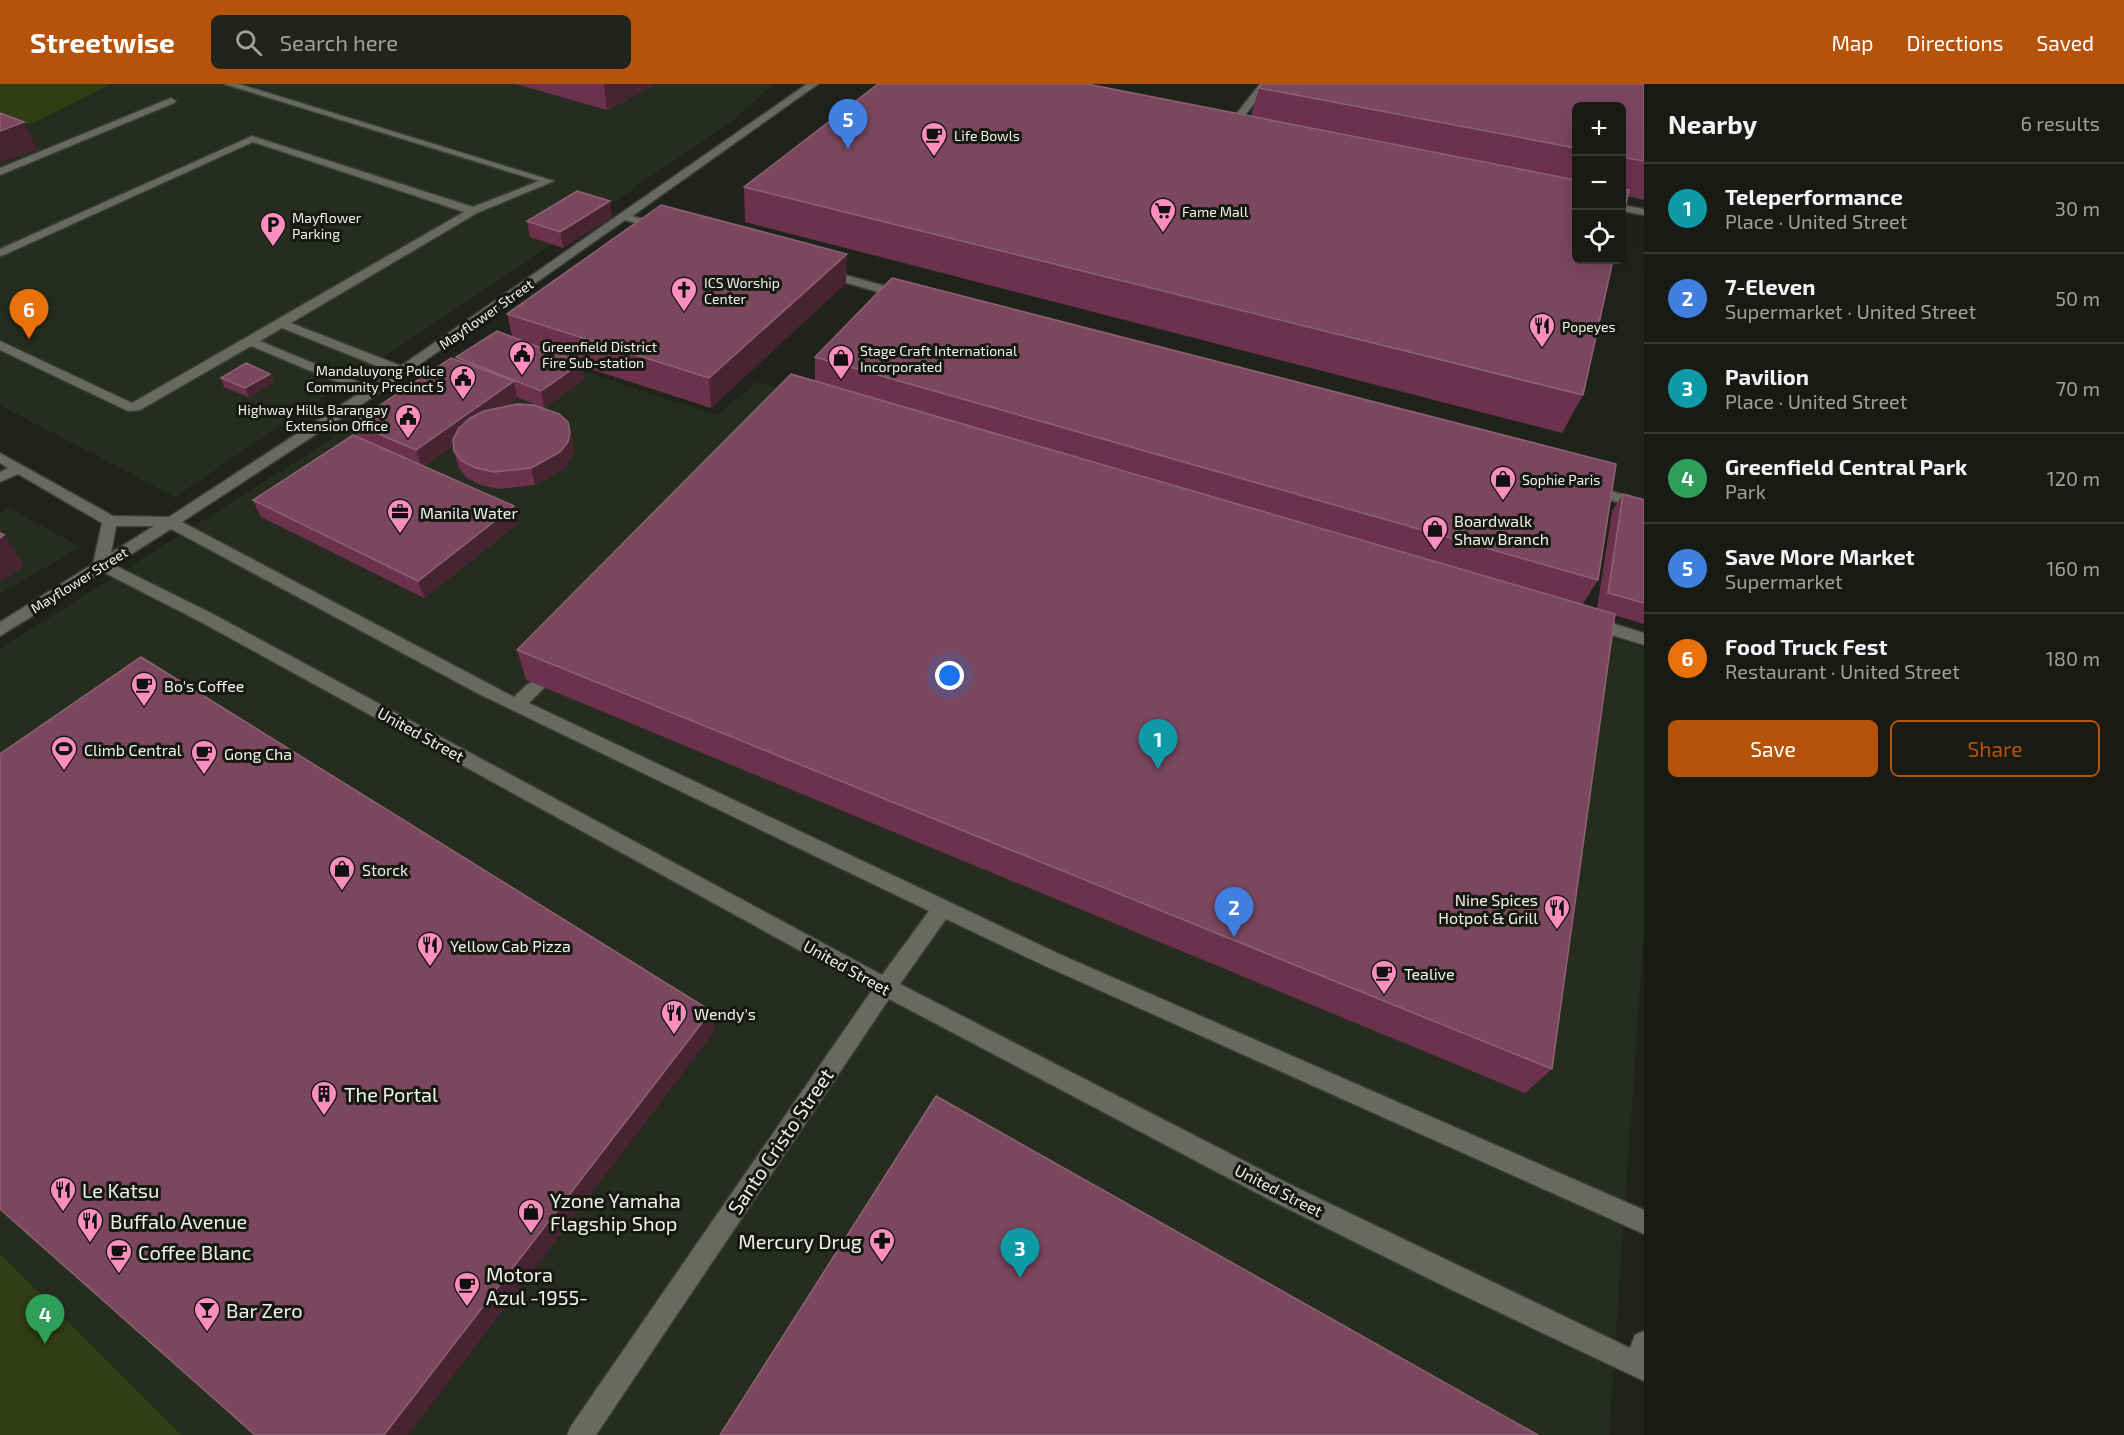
<!DOCTYPE html>
<meta charset="utf-8">
<style>
:root{--surface:#181a14;--page:#21231d;--text:#f1f3f6;--muted:#9fa1a0;--line:#363834;--accent:#b45309}
body{margin:0;font-family:"Exo 2",sans-serif;background:var(--page);color:var(--text)}
.controls{position:absolute;right:18px;top:18px;display:grid;overflow:hidden;border-radius:9px;box-shadow:0 6px 24px #0002}
.controls button{width:54px;height:54px;display:grid;place-items:center;padding:0;border:0;border-bottom:2px solid var(--line);background:var(--surface);color:var(--text);font:30px sans-serif}
.you{position:absolute;left:950px;top:592px;width:21px;height:21px;margin:-15px;border:4px solid #fff;border-radius:50%;background:#1a73e8;box-shadow:0 0 0 9px #1a73e833}
.badge{display:grid;place-items:center;width:39px;height:39px;border-radius:50%;background:var(--accent);color:#fff;font-size:20px;font-weight:700}
.pin{position:absolute;translate:-50% -50px;filter:drop-shadow(0 2px 3px #0008)}
.pin::after{content:'';position:absolute;top:32px;width:21px;height:18px;background:inherit;clip-path:polygon(0 0,100% 0,50% 100%)}
.list{margin:0;padding:0;list-style:none}
h2{display:flex;justify-content:space-between;align-items:center;height:78px;margin:0;padding:0 24px;font-size:26px}
h2 small{font-size:20px;font-weight:400;color:var(--muted)}
.list li{display:grid;grid-template-columns:39px 1fr auto;gap:18px;align-items:center;box-sizing:border-box;height:90px;padding:0 24px;border-top:2px solid var(--line)}
.list b{display:block;font-size:22px;white-space:nowrap}
.list p{margin:0;font-size:20px;white-space:nowrap;color:var(--muted)}
.list em{font-size:20px;font-style:normal;color:var(--muted)}
.actions{display:flex;gap:12px;padding:18px 24px}
.actions a{flex:1;padding:14px 0;border:2px solid var(--accent);border-radius:9px;text-align:center;font-size:21px;color:var(--accent)}
.actions .main{background:var(--accent);color:#fff}
.icon{flex:none;width:33px;height:33px;fill:none;stroke:currentColor;stroke-width:2;stroke-linecap:round;stroke-linejoin:round}
.map{position:relative;flex:none;width:1644px;height:1351px;overflow:hidden}
header{display:flex;align-items:center;gap:36px;box-sizing:border-box;height:84px;padding:0 30px;background:var(--accent);color:#fff}
header strong{font-size:28px}
nav{display:flex;gap:33px;margin-inline-start:auto;font-size:21px}
.search{width:420px;height:54px;background:var(--page);display:flex;align-items:center;gap:15px;box-sizing:border-box;padding:0 21px;border-radius:9px;color:var(--muted);font-size:22px}
main{display:flex}
aside{flex:1;background:var(--surface)}
.map>svg:first-child{display:block}
.built{fill:#262c1e}
.green{fill:#313e14}
.lines{fill:none;stroke-linecap:round;stroke-linejoin:round}
.minor-casing{stroke:#3c3e38;stroke-width:3}
.minor{fill:#666a60;fill-rule:evenodd}
.wall{fill:#6c324d}
.shaded-wall{fill:#482432}
.building{fill:#7a475e;stroke:#8c6274;stroke-width:1.5}
.labels{text-anchor:middle;dominant-baseline:central;stroke-width:6;stroke-linejoin:round;paint-order:stroke}
.far-poi-label{font-size:14px;fill:#eff1eb;stroke:#161911;text-anchor:start}
.far-street-label{font-size:14px;fill:#eff1eb;stroke:#161911}
.poi-label{font-size:16px;fill:#eff1eb;stroke:#161911;text-anchor:start}
.street-label{font-size:16px;fill:#eff1eb;stroke:#161911}
.near-poi-label{font-size:20px;fill:#eff1eb;stroke:#161911;text-anchor:start}
.near-street-label{font-size:20px;fill:#eff1eb;stroke:#161911}
</style>
<header>
<strong>Streetwise</strong>
<div class="search"><svg class="icon" aria-label="search" viewBox="0 0 24 24"><circle cx="10" cy="10" r="6"/><path d="M15 15l6 6"/></svg>Search here</div>
<nav><a>Map</a><a>Directions</a><a>Saved</a></nav>
</header>
<main>
<div class="map">
<svg width="1644" height="1351" viewBox="0 0 1644 1351">
<rect width="100%" height="100%" fill="#20231b"/>
<path class="built" d="M111 0H774L736 34 601 127 175 413 0 321V29L29 41Z
M488 256 717 331 757 298 1644 564V846L1609 1351H0V565Z
M10 424 80 463 0 510V429Z"/>
<path class="green" d="M0 0H111L29 41 0 29Z
M0 1170 181 1351H0Z"/>
<g class="lines">
<defs>
<path id="minor" d="M224 0H239L554 97 477 129 291 239 401 282 807 0H818L632 132 664 141V145L660 146 625 136 376 311 182 438 514 613C523 605 531 593 544 597L547 601 529 619 1057 869 1644 1126V1150L1043 881 946 835 900 900 1287 1099 1630 1264 1635 1251 1644 1247V1297L1452 1206 1270 1116 889 915 596 1351H567L571 1342 872 906 199 537 103 488 0 552V538L93 480 102 439 18 390 0 398V388L8 384 0 379V369L113 432 169 433 361 308 251 262 140 326 128 327 0 266V257L132 319 464 128 253 58 4 171 0 172V165L252 52 473 123 539 97ZM282 244 392 288 370 303 260 257ZM116 442H154L111 469ZM171 445 479 610 929 827 882 891 211 529 114 481Z
M1260 0H1270L1232 47H1226V43Z
M171 14 176 17 174 19 0 91V84Z
M1622 121 1644 125V131L1622 127Z
M823 185 907 208 909 211 903 215 819 191 817 189Z
M1588 401 1644 416V426L1583 408 1581 405 1583 402Z
M1589 532 1644 549V561L1583 542 1581 538 1583 534Z"/>
</defs>
<use href="#minor" class="minor-casing"/>
<use href="#minor" class="minor"/>
</g>
<path class="wall" d="M516 0H656L607 26Z
M1644 0V116L1627 112 1622 138V22H1576V176L1583 311 1562 349 745 138 744 103 1251 32 1259 4Z
M612 133 563 164 530 153 527 137Z
M846 199 711 324 581 282 584 296 544 324 517 313V314L507 322 570 348 574 365 571 375 563 385 535 401 498 405 481 401 467 394 459 384 454 367 453 361 424 382 518 439 424 514 261 433 253 416 357 353 353 339 457 276 456 273 512 253 507 230Z
M815 273 1598 496 1582 521 1597 525 1612 427 1623 410 1644 416V540L1614 531 1552 985 1525 1009 526 596 517 566 815 297Z
M270 290 274 298 249 313 224 303 221 294Z"/>
<path class="shaded-wall" d="M604 0H656L607 26Z
M24 38 37 65 0 79V47Z
M610 117 612 133 563 164 560 148Z
M847 170 846 199 711 324 709 294Z
M581 279 584 296 544 324 541 307Z
M270 290 274 298 249 313 245 304Z
M514 297 517 314 422 383 416 366Z
M570 348 574 365 571 375 563 385 535 401 531 384Z
M514 422 518 439 424 514 418 497Z
M4 451 25 482 0 497V454Z
M711 927 714 948 408 1351H384Z"/>
<path class="building" d="M878 0H1087L1576 96V176H1613L1583 311 744 103Z
M1262 0H1644V77L1622 73V22H1576V64L1259 4Z
M0 29 24 38 0 47Z
M1622 105 1629 106 1622 138Z
M577 107 610 117 560 148 527 137Z
M661 121 847 170 709 294 507 230Z
M892 194 1616 380 1598 496 815 273Z
M497 247 581 279 541 307 456 273Z
M451 274 514 297 416 366 353 339Z
M246 279 270 290 245 304 221 294Z
M791 290 1615 530 1552 985 517 566Z
M517 320 534 321 559 330 568 338 570 348 568 358 560 368 531 384 494 388 476 384 462 377 454 367 453 355 459 344 470 334 484 327Z
M353 351 514 422 418 497 253 416Z
M1623 410 1644 416V519L1608 509Z
M0 449 4 451 0 454Z
M141 573 711 927 384 1351H255L0 1125V670Z
M936 1012 1538 1351H720Z"/>
<defs>
<symbol id="cafe-pin" viewBox="-11 -11 22 30"><path d="M0 17L-7.5 6A9.5 9.5 0 1 1 7.5 6Z" fill="#fe8ebd" stroke="#161911"/><path d="M-5.5-4.5H6V0H3Q3 3.5 0 3.5H-2.5Q-5.5 3.5-5.5 0ZM3-3.2v2h1.7v-2ZM-6 4.5H4V6H-6Z" fill="#111"/></symbol>
<symbol id="supermarket-pin" viewBox="-11 -11 22 30"><path d="M0 17L-7.5 6A9.5 9.5 0 1 1 7.5 6Z" fill="#fe8ebd" stroke="#161911"/><path d="M-6-5.5h2.5l.6 2H6L4.5 2H-2.5L-4.4-4H-6ZM-1.5 3.2a1.3 1.3 0 1 0 .1 0ZM3 3.2a1.3 1.3 0 1 0 .1 0Z" fill="#111"/></symbol>
<symbol id="parking-pin" viewBox="-11 -11 22 30"><path d="M0 17L-7.5 6A9.5 9.5 0 1 1 7.5 6Z" fill="#fe8ebd" stroke="#161911"/><path d="M-3.5-5.5H1a3.5 3.5 0 0 1 0 7H-1V5.5H-3.5ZM-1-3.4V-.6H.8a1.4 1.4 0 0 0 0-2.8Z" fill="#111"/></symbol>
<symbol id="church-pin" viewBox="-11 -11 22 30"><path d="M0 17L-7.5 6A9.5 9.5 0 1 1 7.5 6Z" fill="#fe8ebd" stroke="#161911"/><path d="M-1.2-6h2.4v3.5h3.3v2.4h-3.3V6h-2.4V-.1h-3.3v-2.4h3.3Z" fill="#111"/></symbol>
<symbol id="restaurant-pin" viewBox="-11 -11 22 30"><path d="M0 17L-7.5 6A9.5 9.5 0 1 1 7.5 6Z" fill="#fe8ebd" stroke="#161911"/><path d="M-5-6h1v4h1v-4h1v4h1v-4h1v5L-1.5 .5V6h-2V.5L-5-1ZM5-6V6H3V1.5H1.5Q1.5-4 5-6Z" fill="#111"/></symbol>
<symbol id="civic-pin" viewBox="-11 -11 22 30"><path d="M0 17L-7.5 6A9.5 9.5 0 1 1 7.5 6Z" fill="#fe8ebd" stroke="#161911"/><path d="M-.6-6.5H3V-4.5H.6V-3L4-1V1h2V6H-6V1h2V-1L-.6-3ZM-1.2 2.5V6h2.4V2.5Z" fill="#111"/></symbol>
<symbol id="shop-pin" viewBox="-11 -11 22 30"><path d="M0 17L-7.5 6A9.5 9.5 0 1 1 7.5 6Z" fill="#fe8ebd" stroke="#161911"/><path d="M-5-2.5h2.3a2.7 3.5 0 0 1 5.4 0H5L5.5 6h-11ZM-1.5-2.5h3a1.5 2.3 0 0 0-3 0Z" fill="#111"/></symbol>
<symbol id="office-pin" viewBox="-11 -11 22 30"><path d="M0 17L-7.5 6A9.5 9.5 0 1 1 7.5 6Z" fill="#fe8ebd" stroke="#161911"/><path d="M-6-3h4V-5.5h4V-3h4V5H-6ZM-1-4.5V-3h2v-1.5ZM-6 0V1H6V0Z" fill="#111"/></symbol>
<symbol id="stadium-pin" viewBox="-11 -11 22 30"><path d="M0 17L-7.5 6A9.5 9.5 0 1 1 7.5 6Z" fill="#fe8ebd" stroke="#161911"/><path d="M0-5a6.5 5 0 1 0 0 10a6.5 5 0 1 0 0-10ZM-3.5-1.8h7v3.6h-7Z" fill="#111"/></symbol>
<symbol id="building-pin" viewBox="-11 -11 22 30"><path d="M0 17L-7.5 6A9.5 9.5 0 1 1 7.5 6Z" fill="#fe8ebd" stroke="#161911"/><path d="M-4-6H4V6H1V3H-1V6H-4ZM-2.5-4.3h1.7v1.8h-1.7ZM.8-4.3h1.7v1.8H.8ZM-2.5-1h1.7V.8h-1.7ZM.8-1h1.7V.8H.8Z" fill="#111"/></symbol>
<symbol id="pharmacy-pin" viewBox="-11 -11 22 30"><path d="M0 17L-7.5 6A9.5 9.5 0 1 1 7.5 6Z" fill="#fe8ebd" stroke="#161911"/><path d="M-2-6h4v4h4v4h-4v4h-4v-4h-4v-4h4Z" fill="#111"/></symbol>
<symbol id="bar-pin" viewBox="-11 -11 22 30"><path d="M0 17L-7.5 6A9.5 9.5 0 1 1 7.5 6Z" fill="#fe8ebd" stroke="#161911"/><path d="M-6-5H6L.8 .8V4.5H3.5V6h-7V4.5H-.8V.8Z" fill="#111"/></symbol>
</defs>
<g fill-rule="evenodd">
<use href="#cafe-pin" x="919" y="36" width="30" height="40"/>
<use href="#supermarket-pin" x="1148" y="112" width="30" height="40"/>
<use href="#parking-pin" x="258" y="126" width="30" height="40"/>
<use href="#church-pin" x="669" y="191" width="30" height="40"/>
<use href="#restaurant-pin" x="1527" y="227" width="30" height="40"/>
<use href="#civic-pin" x="507" y="255" width="30" height="40"/>
<use href="#shop-pin" x="826" y="259" width="30" height="40"/>
<use href="#civic-pin" x="448" y="279" width="30" height="40"/>
<use href="#civic-pin" x="393" y="318" width="30" height="40"/>
<use href="#shop-pin" x="1488" y="380" width="30" height="40"/>
<use href="#office-pin" x="385" y="413" width="30" height="40"/>
<use href="#shop-pin" x="1420" y="430" width="30" height="40"/>
<use href="#cafe-pin" x="129" y="586" width="30" height="40"/>
<use href="#stadium-pin" x="49" y="650" width="30" height="40"/>
<use href="#cafe-pin" x="189" y="654" width="30" height="40"/>
<use href="#shop-pin" x="327" y="770" width="30" height="40"/>
<use href="#restaurant-pin" x="1542" y="809" width="30" height="40"/>
<use href="#restaurant-pin" x="415" y="846" width="30" height="40"/>
<use href="#cafe-pin" x="1369" y="874" width="30" height="40"/>
<use href="#restaurant-pin" x="659" y="914" width="30" height="40"/>
<use href="#building-pin" x="309" y="995" width="30" height="40"/>
<use href="#restaurant-pin" x="48" y="1091" width="30" height="40"/>
<use href="#shop-pin" x="516" y="1113" width="30" height="40"/>
<use href="#restaurant-pin" x="75" y="1122" width="30" height="40"/>
<use href="#pharmacy-pin" x="867" y="1142" width="30" height="40"/>
<use href="#cafe-pin" x="104" y="1153" width="30" height="40"/>
<use href="#cafe-pin" x="452" y="1186" width="30" height="40"/>
<use href="#bar-pin" x="192" y="1211" width="30" height="40"/>
</g>
<g class="labels">
<g class="far-poi-label">
<text x="954" y="51">Life Bowls</text>
<text x="1182" y="127">Fame Mall</text>
<text x="292" y="133">Mayflower<tspan x="292" dy="16">Parking</tspan></text>
<text x="704" y="198">ICS Worship<tspan x="704" dy="16">Center</tspan></text>
<text x="1562" y="242">Popeyes</text>
<text x="542" y="262">Greenfield District<tspan x="542" dy="16">Fire Sub-station</tspan></text>
<text x="860" y="266">Stage Craft International<tspan x="860" dy="16">Incorporated</tspan></text>
<text x="444" y="286" text-anchor="end">Mandaluyong Police<tspan x="444" dy="16">Community Precinct 5</tspan></text>
<text x="388" y="325" text-anchor="end">Highway Hills Barangay<tspan x="388" dy="16">Extension Office</tspan></text>
<text x="1522" y="395">Sophie Paris</text>
</g>
<g class="far-street-label">
<text transform="translate(486 230) rotate(-35)">Mayflower Street</text>
<text transform="translate(79 496) rotate(-32)">Mayflower Street</text>
</g>
<g class="poi-label">
<text x="420" y="428">Manila Water</text>
<text x="1454" y="436">Boardwalk<tspan x="1454" dy="18">Shaw Branch</tspan></text>
<text x="164" y="601">Bo's Coffee</text>
<text x="84" y="665">Climb Central</text>
<text x="224" y="669">Gong Cha</text>
<text x="362" y="785">Storck</text>
<text x="1538" y="815" text-anchor="end">Nine Spices<tspan x="1538" dy="18">Hotpot &amp; Grill</tspan></text>
<text x="450" y="861">Yellow Cab Pizza</text>
<text x="1404" y="889">Tealive</text>
<text x="694" y="929">Wendy's</text>
</g>
<g class="street-label">
<text transform="translate(421 650) rotate(29)">United Street</text>
<text transform="translate(847 883) rotate(29)">United Street</text>
<text transform="translate(1279 1106) rotate(27)">United Street</text>
</g>
<g class="near-poi-label">
<text x="344" y="1010">The Portal</text>
<text x="82" y="1106">Le Katsu</text>
<text x="550" y="1116">Yzone Yamaha<tspan x="550" dy="23">Flagship Shop</tspan></text>
<text x="110" y="1137">Buffalo Avenue</text>
<text x="862" y="1157" text-anchor="end">Mercury Drug</text>
<text x="138" y="1168">Coffee Blanc</text>
<text x="486" y="1190">Motora<tspan x="486" dy="23">Azul -1955-</tspan></text>
<text x="226" y="1226">Bar Zero</text>
</g>
<g class="near-street-label">
<text transform="translate(780 1057) rotate(-56)">Santo Cristo Street</text>
</g>
</g>
</svg>
<div class="controls">
<button>+</button>
<button>−</button>
<button><svg class="icon" aria-label="locate" viewBox="0 0 24 24"><circle cx="12" cy="12" r="6"/><path d="M12 2v4M12 18v4M2 12h4M18 12h4"/></svg></button>
</div>
<div class="you"></div>
<div class="pin badge" style="left:1158px;top:685px;background:#0f9aa8">1</div>
<div class="pin badge" style="left:1234px;top:853px;background:#3f7fe0">2</div>
<div class="pin badge" style="left:1020px;top:1194px;background:#0f9aa8">3</div>
<div class="pin badge" style="left:45px;top:1260px;background:#2e9e5b">4</div>
<div class="pin badge" style="left:848px;top:65px;background:#3f7fe0">5</div>
<div class="pin badge" style="left:29px;top:255px;background:#e8710a">6</div>
</div>
<aside>
<h2>Nearby<small>6 results</small></h2>
<ul class="list">
<li><span class="badge" style="background:#0f9aa8">1</span><div><b>Teleperformance</b><p>Place · United Street</p></div><em>30 m</em></li>
<li><span class="badge" style="background:#3f7fe0">2</span><div><b>7-Eleven</b><p>Supermarket · United Street</p></div><em>50 m</em></li>
<li><span class="badge" style="background:#0f9aa8">3</span><div><b>Pavilion</b><p>Place · United Street</p></div><em>70 m</em></li>
<li><span class="badge" style="background:#2e9e5b">4</span><div><b>Greenfield Central Park</b><p>Park</p></div><em>120 m</em></li>
<li><span class="badge" style="background:#3f7fe0">5</span><div><b>Save More Market</b><p>Supermarket</p></div><em>160 m</em></li>
<li><span class="badge" style="background:#e8710a">6</span><div><b>Food Truck Fest</b><p>Restaurant · United Street</p></div><em>180 m</em></li>
</ul>
<div class="actions"><a class="main">Save</a><a>Share</a></div>
</aside>
</main>
